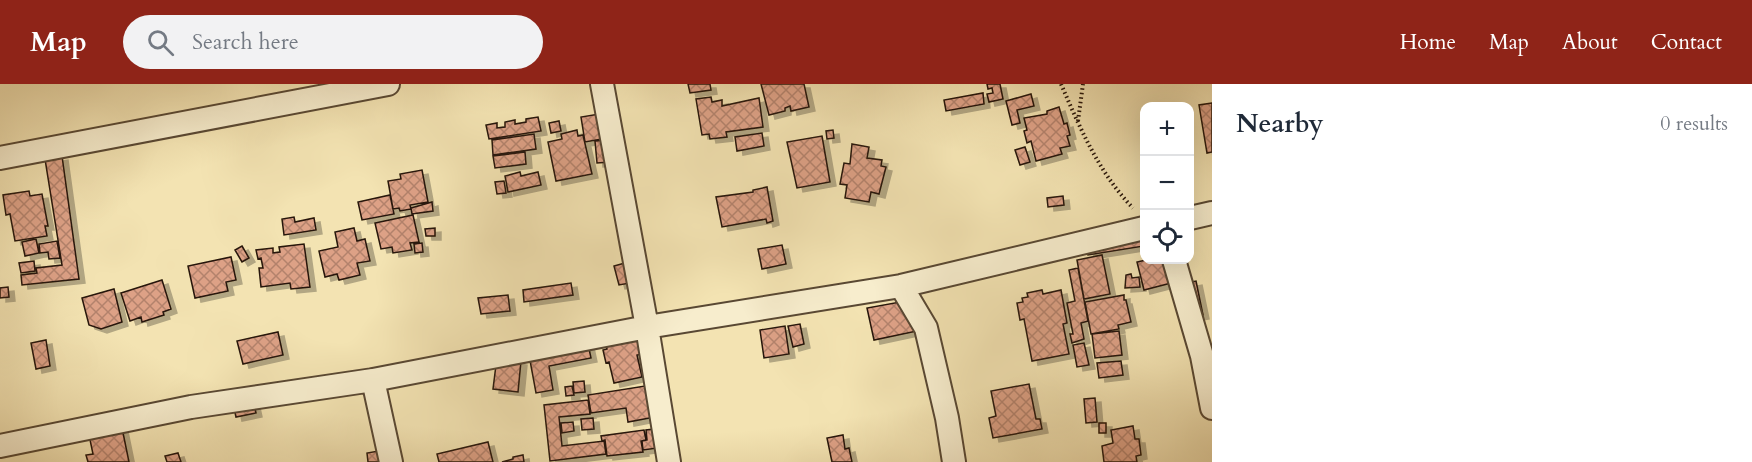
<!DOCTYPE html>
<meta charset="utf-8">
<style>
:root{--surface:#fff;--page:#f2f2f3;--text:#1f2937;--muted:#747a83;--line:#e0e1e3;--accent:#8f2418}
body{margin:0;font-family:Cardo,serif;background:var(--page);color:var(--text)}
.controls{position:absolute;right:18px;top:18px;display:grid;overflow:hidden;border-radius:12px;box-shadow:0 6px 24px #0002}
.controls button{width:54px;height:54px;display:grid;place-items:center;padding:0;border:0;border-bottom:2px solid var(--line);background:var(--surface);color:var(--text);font:30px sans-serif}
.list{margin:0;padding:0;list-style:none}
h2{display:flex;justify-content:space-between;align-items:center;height:78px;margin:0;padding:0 24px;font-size:26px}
h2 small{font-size:20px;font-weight:400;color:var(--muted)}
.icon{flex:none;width:33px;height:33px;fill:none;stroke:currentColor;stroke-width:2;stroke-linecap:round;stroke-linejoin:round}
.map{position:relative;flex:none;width:1212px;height:378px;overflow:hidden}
header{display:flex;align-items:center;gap:36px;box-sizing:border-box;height:84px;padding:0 30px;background:var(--accent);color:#fff}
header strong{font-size:28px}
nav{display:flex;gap:33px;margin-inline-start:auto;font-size:21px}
.search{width:420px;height:54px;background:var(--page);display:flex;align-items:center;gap:15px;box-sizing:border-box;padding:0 21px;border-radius:33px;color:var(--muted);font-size:22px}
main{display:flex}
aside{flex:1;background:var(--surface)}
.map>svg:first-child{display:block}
.building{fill:url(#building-cross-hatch);stroke:#261409;stroke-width:1.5;filter:url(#shadow)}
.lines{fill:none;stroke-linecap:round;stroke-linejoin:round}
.street-casing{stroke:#594833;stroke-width:26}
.path{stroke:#261409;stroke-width:4;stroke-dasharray:1.5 3;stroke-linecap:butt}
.street{stroke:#f7edcd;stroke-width:22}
</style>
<header>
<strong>Map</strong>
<div class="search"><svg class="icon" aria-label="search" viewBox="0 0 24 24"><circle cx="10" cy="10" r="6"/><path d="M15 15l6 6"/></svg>Search here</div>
<nav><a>Home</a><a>Map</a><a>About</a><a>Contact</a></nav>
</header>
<main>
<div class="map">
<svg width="1212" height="378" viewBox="0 0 1212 378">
<defs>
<pattern id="building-cross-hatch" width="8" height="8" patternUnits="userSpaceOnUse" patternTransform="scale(1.5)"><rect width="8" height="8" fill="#dda186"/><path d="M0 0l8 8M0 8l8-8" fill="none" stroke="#b3826c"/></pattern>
<filter id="shadow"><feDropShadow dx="6" dy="4" stdDeviation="0" flood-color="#0004"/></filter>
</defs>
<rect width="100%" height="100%" fill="#f3e3b2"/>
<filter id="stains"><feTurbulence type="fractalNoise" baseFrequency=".00333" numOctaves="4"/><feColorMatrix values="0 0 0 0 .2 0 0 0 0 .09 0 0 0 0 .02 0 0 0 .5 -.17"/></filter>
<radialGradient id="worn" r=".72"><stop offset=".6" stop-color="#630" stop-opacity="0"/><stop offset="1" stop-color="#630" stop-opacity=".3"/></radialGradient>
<path class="building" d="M688 0H710L711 6 690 9Z
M761 0H804L809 23 791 27 790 22 785 24V27L769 31Z
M987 0H1000L1003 15 989 18 987 10 993 9 992 4 988 5Z
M983 9 984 20 946 27 944 16Z
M1031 10 1034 22 1017 26 1020 39 1012 41 1006 17Z
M711 13 712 18 722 16V22L759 14 763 43 726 48 727 53 710 55 709 50 702 51 696 15Z
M1212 19V68L1207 69 1199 21Z
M1059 23 1064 40 1067 39 1070 51 1067 52 1070 62 1060 64 1062 70 1036 77 1031 57 1027 59 1024 47 1027 46 1024 34 1047 30V27Z
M599 30 602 55 585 58 581 33Z
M538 33 541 47 489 55 486 41 497 39V44L505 43V38L515 36V40L526 38V35Z
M559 37 561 47 551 49 549 39Z
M577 46 578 52 583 51 592 90 556 97 548 58 562 55 561 50Z
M833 46 834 54 827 55 826 47Z
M762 49 764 62 737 67 735 53Z
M534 50 536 65 493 71 492 56Z
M822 52 830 98 797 104 787 58Z
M608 56 610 78 597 79 595 57Z
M852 60 869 63 867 74 882 76 881 82 886 83 879 110 871 108 869 118 845 114 847 101 840 100 844 79 850 80Z
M1025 63 1030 78 1020 81 1015 66Z
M525 68 526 80 495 84 493 72Z
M62 72 79 195 22 201 21 191 37 189 36 184 62 181 45 75Z
M422 86 428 118 410 121 411 125 400 127 399 124 393 125 388 97 401 95 400 90Z
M520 88 521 92 538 88 541 101 508 108 505 92Z
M504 97 506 109 497 110 495 98Z
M767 103 773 137 767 139 766 135 722 143 716 113 753 108V106Z
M29 107 30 112 42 110 48 142H45L47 152 15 157 10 130 6 131 3 111Z
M390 111 394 130 362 136 358 118Z
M1063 112 1064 121 1048 123 1047 114Z
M432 118 433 127 412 130 411 124Z
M413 131 419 158 410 159 412 166 393 169 392 163 381 165 375 139Z
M294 133 295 138 314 134 316 146 284 151 282 135Z
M354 144 357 157 365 155 370 177 357 179 360 191 339 196 337 190 325 193 319 167 338 163 335 148Z
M435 144V152H426L425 145Z
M1141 144 1144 162 1088 171 1086 157Z
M36 155 39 169 25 172 22 158Z
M57 157 60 174 49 175 48 168 40 169 39 160Z
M422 159 423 168 415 169 414 160Z
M304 160 310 203 291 205 290 199 261 203 259 184H263L261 174 258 175 256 166 273 164V169L280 168 279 163Z
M782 161 786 180 762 185 758 165Z
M242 162 249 174 242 178 235 166Z
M1102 171 1110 210 1084 215 1077 176Z
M231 173 236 196 226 198 228 207 195 214 188 182Z
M1146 176H1176L1179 197 1144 206 1137 178Z
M34 177 35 187 21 189 19 179Z
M625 179 630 199 619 201 614 182Z
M1078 184 1088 237 1081 239 1084 255 1072 259 1070 250H1073L1067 219 1075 217 1069 186Z
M1131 190 1132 194 1139 193 1140 203 1125 204 1126 191Z
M162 196 171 225 163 228 164 231 142 238 141 233 130 237 121 209Z
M1196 197 1203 231 1186 234 1180 200Z
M571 199 573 211 524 218 523 206Z
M8 203 9 213 0 214V204Z
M114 205 122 238 101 245 89 241 82 214Z
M1042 206 1043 210 1061 206 1067 239 1063 240 1069 270 1032 277 1024 235 1020 236 1017 219 1023 218 1022 214 1028 213 1027 209Z
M508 211 510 227 481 230 478 214Z
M1124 211V216H1126L1131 238 1118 241 1119 245 1091 250 1085 218Z
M911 216 917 247 874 256 867 224Z
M800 240 804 260 793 263 788 242Z
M785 242 789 270 764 274 760 246Z
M1119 247 1122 271 1095 274 1092 250Z
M278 248 283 271 243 280 237 257Z
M639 249 643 270 637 271 642 293 614 299 609 278 606 279 603 266 607 265 605 257Z
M46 256 50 282 36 285 31 259Z
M1084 259 1089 281 1077 283 1073 261Z
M588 260 591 274 549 282 553 306 536 309 529 271Z
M497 273 521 277 518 308 493 305Z
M1121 277 1123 291 1099 294 1097 279Z
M584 297 585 308 574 309 573 298Z
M1029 300 1036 335H1040L1042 345 993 354 989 334 996 332 991 307Z
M572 302 574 311 566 312 565 303Z
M645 302 647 314 651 313 655 333 628 338 626 324 591 329 588 311Z
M252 311 256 329 236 333 232 315Z
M1095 314 1097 338 1086 339 1084 315Z
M588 316 590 330 559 333 562 362 604 357 606 370 550 377 544 321Z
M593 334 594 345 582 346 581 335Z
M573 338 574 347 562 349 561 339Z
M121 339 129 378H88L86 371 93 370 88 346Z
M1099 339H1106V349H1099Z
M1133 342 1135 355H1139L1141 371 1136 372 1137 378H1104L1102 362 1113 359 1111 346Z
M654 345 665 363 643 366 642 357 647 356 646 346Z
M644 346 646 356 641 357 643 368 607 372 605 356 602 357 601 352Z
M843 351 845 365 849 364 852 378H832L827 354Z
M488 358 493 378H439L437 370Z
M384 366 386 378H368L367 369Z
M178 369 181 378H167L165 372Z
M523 371 524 378H502L513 375V373Z"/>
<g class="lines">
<defs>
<path id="street" d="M602 0 647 243 669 378
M0 74 388 0
M1190 134 1212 129
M1174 176 1202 272 1212 324
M901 202 926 244 947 334 954 378
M373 296 391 378
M0 362 191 323 373 296 647 243 901 202 1144 144"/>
</defs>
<use href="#street" class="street-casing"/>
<path class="path" d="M1061 0C1080 44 1099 89 1133 124
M1078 37 1083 0"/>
<use href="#street" class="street"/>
</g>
<rect width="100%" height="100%" filter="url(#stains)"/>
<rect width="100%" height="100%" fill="url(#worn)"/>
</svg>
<div class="controls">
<button>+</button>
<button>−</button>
<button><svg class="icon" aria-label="locate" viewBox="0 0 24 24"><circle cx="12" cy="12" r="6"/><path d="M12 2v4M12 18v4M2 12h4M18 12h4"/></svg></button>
</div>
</div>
<aside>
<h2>Nearby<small>0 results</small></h2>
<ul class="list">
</ul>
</aside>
</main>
